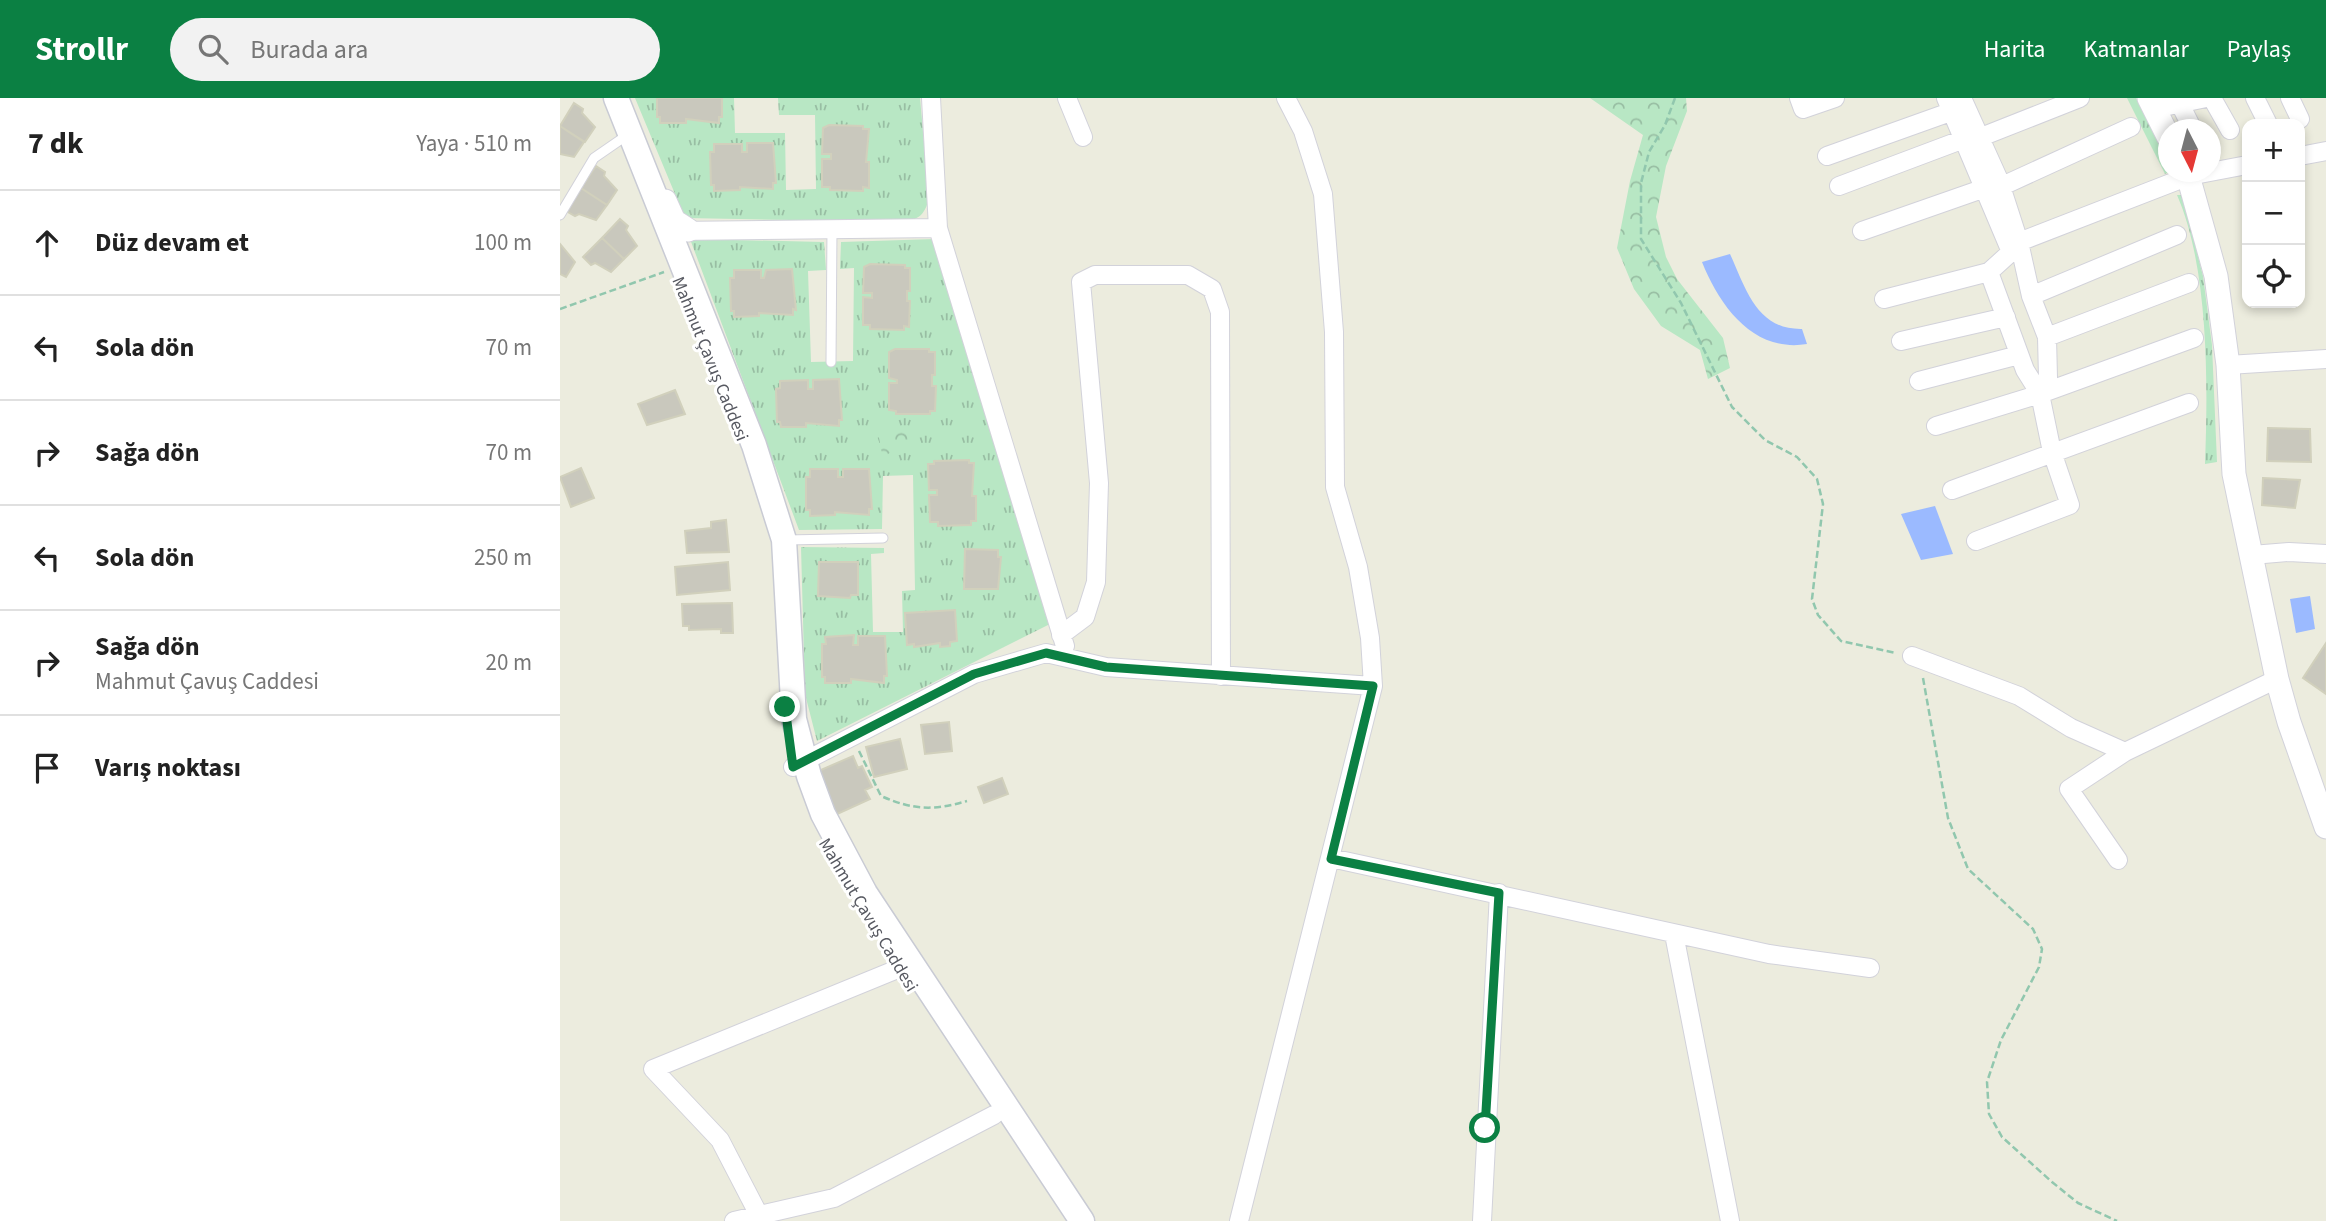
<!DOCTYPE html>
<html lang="tr">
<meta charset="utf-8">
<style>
:root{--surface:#fff;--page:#f2f2f2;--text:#222;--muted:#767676;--line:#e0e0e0;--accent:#0b8043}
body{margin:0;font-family:"Source Sans 3",sans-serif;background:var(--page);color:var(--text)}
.controls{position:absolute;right:21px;top:21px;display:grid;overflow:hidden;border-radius:14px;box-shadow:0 4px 10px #0003}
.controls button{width:63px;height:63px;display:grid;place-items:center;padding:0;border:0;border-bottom:2px solid var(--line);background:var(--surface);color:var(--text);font:35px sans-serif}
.compass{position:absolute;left:1598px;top:21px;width:63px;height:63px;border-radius:50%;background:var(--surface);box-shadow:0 4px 10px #0003;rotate:174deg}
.stop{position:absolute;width:21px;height:21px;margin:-16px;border:5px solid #0b8043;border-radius:50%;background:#fff}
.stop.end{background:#0b8043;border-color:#fff;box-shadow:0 2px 7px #0008}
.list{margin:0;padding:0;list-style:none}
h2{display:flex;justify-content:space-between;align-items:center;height:91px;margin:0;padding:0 28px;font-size:30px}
h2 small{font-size:23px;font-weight:400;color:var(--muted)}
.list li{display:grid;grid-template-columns:46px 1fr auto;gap:21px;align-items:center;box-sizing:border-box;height:105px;padding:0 28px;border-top:2px solid var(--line)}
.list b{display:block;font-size:26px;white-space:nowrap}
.list p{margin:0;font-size:23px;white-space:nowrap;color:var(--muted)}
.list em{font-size:23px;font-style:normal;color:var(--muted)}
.icon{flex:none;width:38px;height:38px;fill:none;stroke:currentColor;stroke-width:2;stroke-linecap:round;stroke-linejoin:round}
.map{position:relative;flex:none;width:1766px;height:1123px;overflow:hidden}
header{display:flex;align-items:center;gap:42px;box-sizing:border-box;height:98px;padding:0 35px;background:var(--accent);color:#fff}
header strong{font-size:33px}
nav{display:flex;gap:38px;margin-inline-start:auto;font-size:24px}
.search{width:490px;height:63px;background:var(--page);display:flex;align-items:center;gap:18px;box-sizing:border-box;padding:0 24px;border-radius:38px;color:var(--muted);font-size:26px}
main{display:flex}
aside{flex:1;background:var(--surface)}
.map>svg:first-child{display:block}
.grass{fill:url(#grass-tufts)}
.forest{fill:url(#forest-crowns)}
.water{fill:#9bbaff}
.building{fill:#c9c8bd;stroke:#d1d0bc;stroke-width:2}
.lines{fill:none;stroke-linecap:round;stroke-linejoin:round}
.service-casing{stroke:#d2d2da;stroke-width:11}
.minor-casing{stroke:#d2d2da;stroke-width:20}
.tertiary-casing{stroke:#d2d2da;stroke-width:25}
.secondary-casing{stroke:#c9cbd4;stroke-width:27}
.path{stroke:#91c7ae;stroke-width:2.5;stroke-dasharray:7 3.5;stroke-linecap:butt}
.service{stroke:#fff;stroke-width:9}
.minor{stroke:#fff;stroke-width:18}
.tertiary{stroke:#fff;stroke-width:23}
.secondary{stroke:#fff;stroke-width:24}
.route{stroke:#0b8043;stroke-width:9}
.labels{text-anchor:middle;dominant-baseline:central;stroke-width:6;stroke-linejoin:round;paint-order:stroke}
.street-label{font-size:18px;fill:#575961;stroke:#fff}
</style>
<header>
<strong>Strollr</strong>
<div class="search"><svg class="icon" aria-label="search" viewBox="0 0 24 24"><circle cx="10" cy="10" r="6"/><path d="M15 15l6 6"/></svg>Burada ara</div>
<nav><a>Harita</a><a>Katmanlar</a><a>Paylaş</a></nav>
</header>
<main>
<aside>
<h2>7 dk<small>Yaya · 510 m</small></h2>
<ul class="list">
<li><svg class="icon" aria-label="ahead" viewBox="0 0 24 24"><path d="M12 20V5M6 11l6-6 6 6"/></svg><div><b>Düz devam et</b></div><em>100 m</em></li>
<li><svg class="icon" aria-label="left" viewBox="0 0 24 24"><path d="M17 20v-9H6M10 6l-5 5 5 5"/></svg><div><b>Sola dön</b></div><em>70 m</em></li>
<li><svg class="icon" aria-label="right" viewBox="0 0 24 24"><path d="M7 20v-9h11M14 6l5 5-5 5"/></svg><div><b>Sağa dön</b></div><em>70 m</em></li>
<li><svg class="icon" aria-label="left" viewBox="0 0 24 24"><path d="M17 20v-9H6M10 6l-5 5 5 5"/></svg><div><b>Sola dön</b></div><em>250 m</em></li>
<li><svg class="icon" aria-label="right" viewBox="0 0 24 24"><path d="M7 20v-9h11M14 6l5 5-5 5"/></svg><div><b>Sağa dön</b><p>Mahmut Çavuş Caddesi</p></div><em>20 m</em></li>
<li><svg class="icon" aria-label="arrive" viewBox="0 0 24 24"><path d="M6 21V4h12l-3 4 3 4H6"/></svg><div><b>Varış noktası</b></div></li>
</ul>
</aside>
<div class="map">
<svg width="1766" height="1123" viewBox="0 0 1766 1123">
<defs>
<pattern id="grass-tufts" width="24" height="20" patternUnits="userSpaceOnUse" patternTransform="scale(1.75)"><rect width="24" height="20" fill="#b8e7c4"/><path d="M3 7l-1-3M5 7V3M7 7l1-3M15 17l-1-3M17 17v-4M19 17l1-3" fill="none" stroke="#98bea3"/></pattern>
<pattern id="forest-crowns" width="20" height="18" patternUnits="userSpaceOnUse" patternTransform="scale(1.75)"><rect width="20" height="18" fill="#b8e7c4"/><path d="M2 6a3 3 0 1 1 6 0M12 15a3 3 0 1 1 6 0" fill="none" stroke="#98bea3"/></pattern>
</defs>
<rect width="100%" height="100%" fill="#ececde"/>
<path class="grass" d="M75 0H174L175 35H225L226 92 256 91 255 17H219L218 0H360L369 100C365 116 360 121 344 124L125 120Z
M1567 0H1576L1608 65 1609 74 1605 76Z
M1617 97H1622L1625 107 1643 178 1652 247 1657 364 1645 366C1648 287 1649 170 1617 97Z
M130 141 264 144 266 172 248 173 251 264 293 263 294 170 280 171 281 144 375 141 492 525 257 643 245 596 241 449 324 450V455L311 456 313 534H343L342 493 355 492 353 377 323 378 322 431 239 432Z"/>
<path class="forest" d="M1030 0H1126L1127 13 1106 68 1096 119 1106 159 1117 181 1163 240 1170 270 1148 281 1140 252 1101 228 1074 191 1057 150 1070 83 1083 37Z
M339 328 353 340 328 356 324 366 317 329Z"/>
<path class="water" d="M1170 156C1186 191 1197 232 1242 231L1247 246C1194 255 1160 209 1142 164Z
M1375 408 1393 456 1361 462 1341 416Z
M1750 498 1755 531 1736 535 1730 501Z"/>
<path class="building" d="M97 0H162V19H159V25L126 21V25H100V19H97Z
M14 5 23 11 22 15 35 29 25 44 0 28Z
M269 27 303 28V31H309L306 64H309V90L303 89V93L270 92V89H262V61H271V56H262L263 30Z
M0 28 24 44 14 59 0 56Z
M187 45H213L216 85H213V91L180 89V92L154 93V87H151L150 54H154V46H182V54H187Z
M36 68 45 74 44 78 57 92 47 107 21 90Z
M21 90 47 107 36 122 19 116 15 118 6 113Z
M60 121 68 128 66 132 77 148 64 161 42 140Z
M42 140 64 161 51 174 35 165 31 167 23 159Z
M0 146 15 164 6 179 0 176Z
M310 166 345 167V170H350V193H347V203H350L349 229 344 228V232L310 231V227H303V199L312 200V195H303L304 169Z
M232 171 236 212 233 211V217L199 215V218L174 219V213H171L170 180H174V172H201V180H204L206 172Z
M335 251H369V254H375V277H372V288H376L375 313H370V316H336V313L329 312V285H337V282L329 280V254Z
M279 281 282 322H279V328L246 325V329H221L220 324H217L216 291 220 290V283L248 282V291H253V282Z
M115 292 125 316 87 327 78 306Z
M1708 330 1750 331 1751 364 1707 363Z
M409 362V365H414L412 398H416V423H411V427L378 428V424H370L369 397H377V392H369L368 366H374V363Z
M21 370 34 400 11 409 0 379Z
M250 371H278V379H283V371H309L312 411H309V417L275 414V417L250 418V412H246V379H250Z
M1703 380 1740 382 1735 410 1702 407Z
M166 422 169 454 127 455 125 433 151 430V424Z
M405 451 438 452V459H441L438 491H404Z
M168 464 170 492 117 497 115 469Z
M259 464H298V497H291L290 500 258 498Z
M172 505 173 535H161V531L129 532V528H123L122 506Z
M395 512 397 543 390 544V548L380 549V545L354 549V546L347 547 345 515Z
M294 537 293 547H298V538H325L327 578H324V585L291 581V585H265V579H262V546H266L265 539Z
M1766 545V596L1743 580Z
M389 624 392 653 365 656 361 627Z
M340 641 347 671 314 679 306 649Z
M293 658 298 670 302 668 312 689 305 692 310 701 273 718 254 675Z
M442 680 448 696 424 705 418 689Z"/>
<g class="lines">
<defs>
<path id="service" d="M0 117 34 60 63 40
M271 264 272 131
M227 442 323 440"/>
<path id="minor" d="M371 0 378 130 505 548
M507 0 523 39
M1239 0 1243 11 1275 0
M1386 0 1451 154 1429 174 1465 272 1480 296 1492 354 1510 407 1416 443
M1402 0 1439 82 1459 144 1471 198 1487 239 1488 280 1480 296
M1617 0 1633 32
M1652 0 1670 32
M1695 0 1708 26
M1730 0 1740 21
M1594 11 1646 0
M1421 39 1520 0
M1267 58 1393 13
M1740 58 1766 53
M1279 88 1404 41
M1440 89 1571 29
M115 133 378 130
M1302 133 1425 90
M1459 144 1629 78 1687 67
M1471 198 1617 137
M1324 201 1429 174
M1487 239 1629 185
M1341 243 1446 219
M1668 267 1766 261
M1359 283 1459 257
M1376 328 1480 296 1634 240
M1392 392 1629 305
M1692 457 1729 454 1766 456
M501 537 525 519 536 484 539 385 521 184 535 177H628L652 191 660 214 661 578
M1352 558 1459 598 1511 630 1565 654
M233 669 414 576 486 555 546 569 813 588
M771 760 1209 856 1310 870
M1558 762 1509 691 1565 654 1717 581
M1114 836 1170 1123
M174 1123 274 1100 434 1017
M202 1123 160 1042 93 971 340 870
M679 1123 813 588 810 540 798 469 775 389 774 234 763 96 743 33 726 0
M922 1123 939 795"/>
<path id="tertiary" d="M1589 0 1608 38
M1627 74 1656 178 1668 267 1674 376 1717 581 1729 624 1766 729
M105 103 114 123 128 132"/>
<path id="secondary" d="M56 0 194 347 224 442 234 621 249 678 263 716 305 795 522 1123"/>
</defs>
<use href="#service" class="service-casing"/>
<use href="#minor" class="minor-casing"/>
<use href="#tertiary" class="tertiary-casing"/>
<use href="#secondary" class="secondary-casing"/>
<path class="path" d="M1115 0 1105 27 1089 54 1081 85V141L1121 205 1172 309 1205 342 1237 359 1257 381 1263 406 1252 501 1258 517 1281 543 1336 555
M0 211 104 174
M1363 580 1388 720 1408 771 1473 831 1482 851 1479 869 1441 942 1427 984 1429 1016 1442 1039 1492 1084 1518 1105 1557 1123
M299 653 321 698C353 712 373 713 407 703"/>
<use href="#service" class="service"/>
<use href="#minor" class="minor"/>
<use href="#tertiary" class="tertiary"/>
<use href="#secondary" class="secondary"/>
</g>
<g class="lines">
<path class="route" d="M225 609 233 669 414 576 486 555 546 569 813 588 771 761 939 795 925 1030"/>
</g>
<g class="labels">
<g class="street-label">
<text transform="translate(150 261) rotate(68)">Mahmut Çavuş Caddesi</text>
<text transform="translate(308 817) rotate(59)">Mahmut Çavuş Caddesi</text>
</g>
</g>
</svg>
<div class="controls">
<button>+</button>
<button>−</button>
<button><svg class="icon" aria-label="locate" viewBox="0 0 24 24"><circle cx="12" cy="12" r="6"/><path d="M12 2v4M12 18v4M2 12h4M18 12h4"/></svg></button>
</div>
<svg class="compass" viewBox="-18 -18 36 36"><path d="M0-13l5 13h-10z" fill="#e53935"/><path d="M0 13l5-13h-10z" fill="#767676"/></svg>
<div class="stop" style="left:925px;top:1030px"></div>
<div class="stop end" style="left:225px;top:609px"></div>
</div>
</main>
